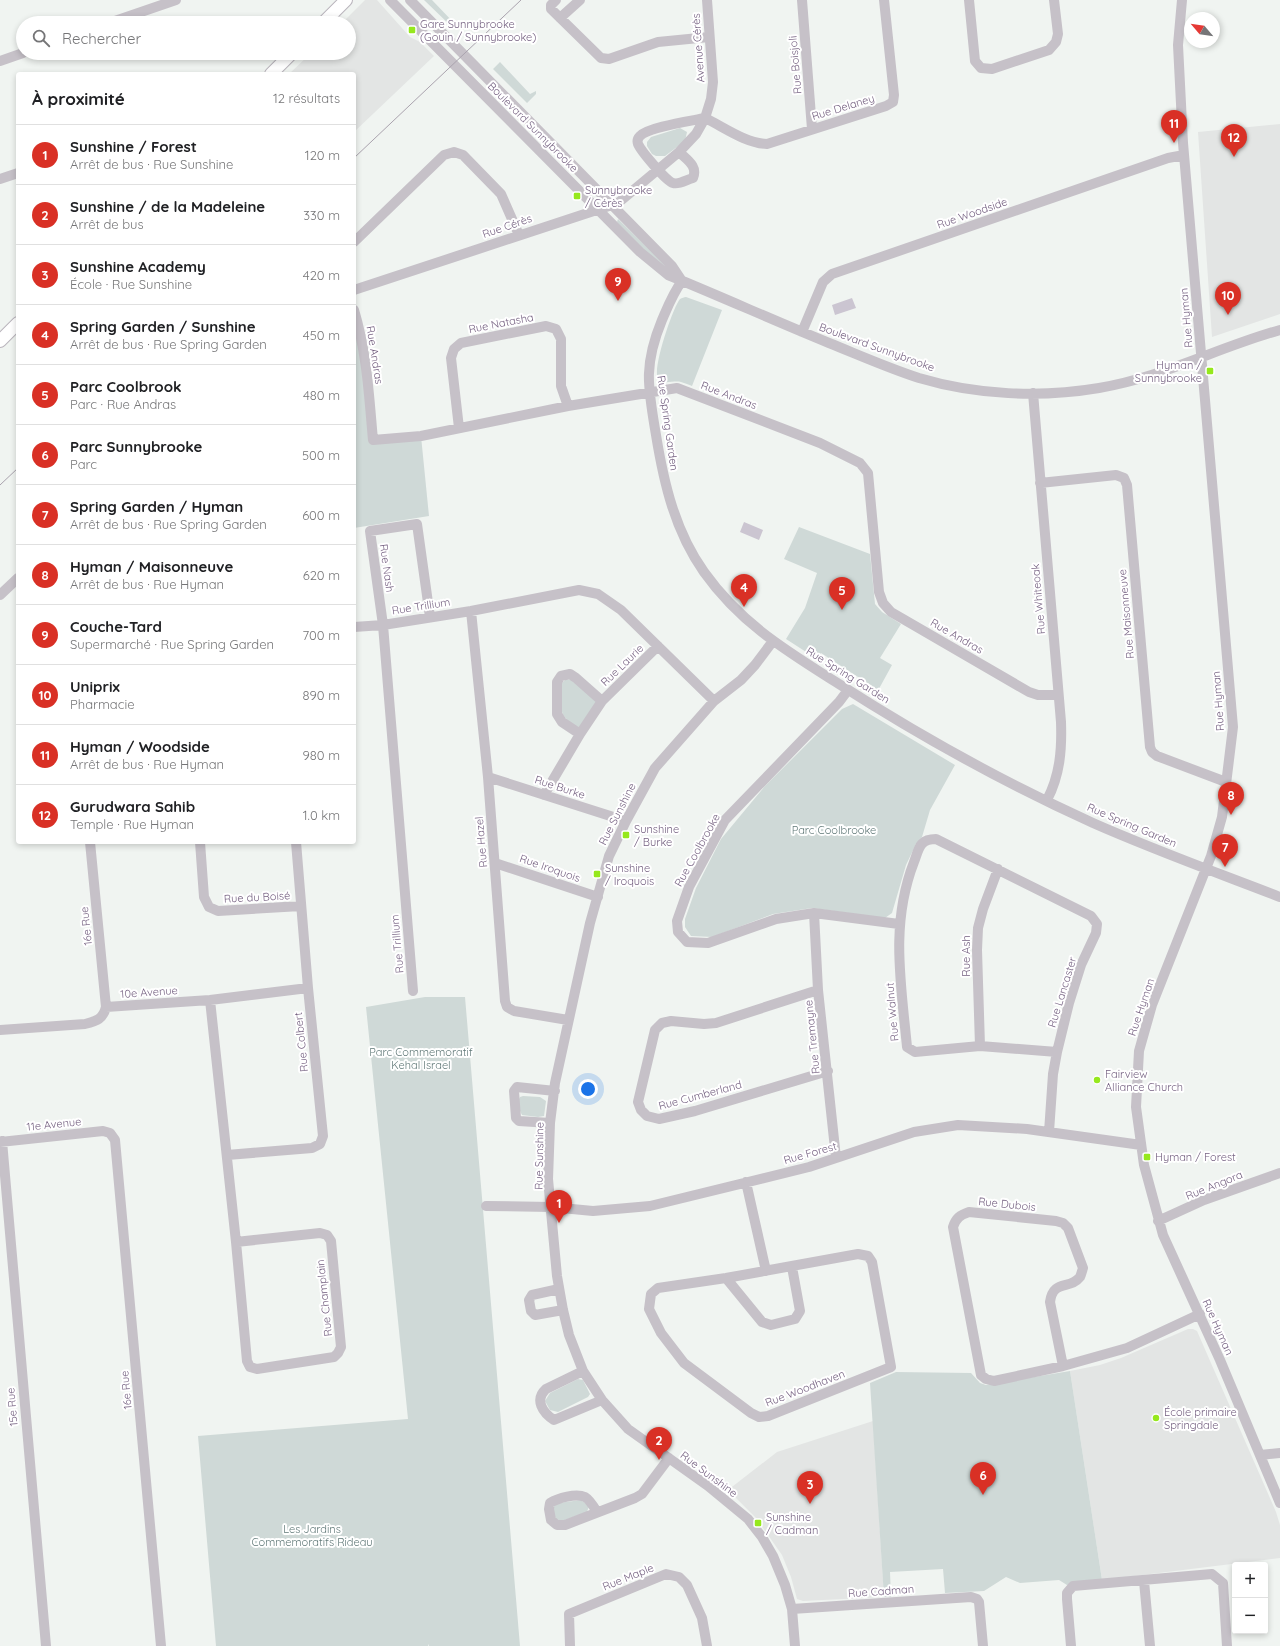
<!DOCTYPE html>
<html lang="fr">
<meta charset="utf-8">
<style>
:root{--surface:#fff;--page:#f2f2f2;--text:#202124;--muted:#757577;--line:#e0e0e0;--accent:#d93025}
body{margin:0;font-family:Quicksand,sans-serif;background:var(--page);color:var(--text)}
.controls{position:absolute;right:12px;bottom:12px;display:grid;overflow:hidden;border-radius:4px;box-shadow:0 2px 6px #0003}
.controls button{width:36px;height:36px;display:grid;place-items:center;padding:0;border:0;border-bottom:1px solid var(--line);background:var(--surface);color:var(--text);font:20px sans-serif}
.compass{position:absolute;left:1184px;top:12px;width:36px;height:36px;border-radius:50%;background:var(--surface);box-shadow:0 2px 6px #0003;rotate:299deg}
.you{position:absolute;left:588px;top:1089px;width:14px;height:14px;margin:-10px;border:3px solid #fff;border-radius:50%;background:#1a73e8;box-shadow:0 0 0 6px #1a73e833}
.badge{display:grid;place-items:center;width:26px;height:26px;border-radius:50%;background:var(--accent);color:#fff;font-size:13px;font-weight:700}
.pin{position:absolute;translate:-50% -33px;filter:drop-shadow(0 1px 2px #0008)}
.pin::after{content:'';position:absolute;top:21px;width:14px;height:12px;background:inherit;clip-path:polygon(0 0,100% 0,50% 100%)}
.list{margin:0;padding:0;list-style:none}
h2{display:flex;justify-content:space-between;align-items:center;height:52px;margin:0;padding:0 16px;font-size:17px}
h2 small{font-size:13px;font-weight:400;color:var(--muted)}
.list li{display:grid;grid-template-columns:26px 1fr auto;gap:12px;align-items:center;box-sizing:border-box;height:60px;padding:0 16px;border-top:1px solid var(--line)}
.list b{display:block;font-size:15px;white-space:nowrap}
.list p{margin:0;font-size:13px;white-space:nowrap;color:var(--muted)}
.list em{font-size:13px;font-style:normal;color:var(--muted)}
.icon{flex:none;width:22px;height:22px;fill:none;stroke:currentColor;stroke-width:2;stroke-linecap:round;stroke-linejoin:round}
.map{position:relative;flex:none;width:1280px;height:1646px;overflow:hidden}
.search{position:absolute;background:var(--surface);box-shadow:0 2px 6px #0003;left:16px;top:16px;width:340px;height:44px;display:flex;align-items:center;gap:10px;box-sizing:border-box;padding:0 14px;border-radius:22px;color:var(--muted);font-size:15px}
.panel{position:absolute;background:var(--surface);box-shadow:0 2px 6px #0003;left:16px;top:72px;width:340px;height:772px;border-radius:4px}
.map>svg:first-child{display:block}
.built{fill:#e3e5e4}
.green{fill:#cfd9d7}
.water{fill:#cbc5d1}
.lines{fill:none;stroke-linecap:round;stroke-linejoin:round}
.major-casing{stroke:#b9b4bc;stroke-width:14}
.minor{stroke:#c6c1c8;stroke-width:10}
.major{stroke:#fff;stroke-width:12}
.tram{stroke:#aaa3ae;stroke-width:1}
.poi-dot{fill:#96e81d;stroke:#fff;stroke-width:1.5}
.labels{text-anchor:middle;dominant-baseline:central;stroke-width:4;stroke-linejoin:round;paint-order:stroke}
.poi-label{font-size:11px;fill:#766282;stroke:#fff;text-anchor:start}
.street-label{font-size:11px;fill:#766282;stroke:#fff}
.park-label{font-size:11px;fill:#617978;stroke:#fff}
</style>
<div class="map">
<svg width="1280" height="1646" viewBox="0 0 1280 1646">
<rect width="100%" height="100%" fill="#f0f4f1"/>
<path class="built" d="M365 0H377L410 37 420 42 434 56 354 132V74H289L311 53H349V23H342Z
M1280 124V314L1212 337 1198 132Z
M1188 1329H1193L1197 1331 1276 1512 1280 1525V1558L1102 1580 1070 1371 1100 1365 1121 1358Z
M873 1421 884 1597 803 1601 797 1599 791 1577 782 1555 756 1518 728 1490 777 1452Z"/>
<path class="green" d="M424 0H432L455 24 452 27Z
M500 62 530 94 536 91V94L527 103 493 69Z
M680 128 687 132 685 141 665 156H656L652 154 647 146V142L651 137Z
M618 219 662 262 669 270 651 257 617 222Z
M686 297 722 310 692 386C689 385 685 383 681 382 673 380 662 386 658 378 652 369 673 307 680 299 682 298 684 297 686 297Z
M362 336 373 440 421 436 429 516 354 528V339Z
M799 527 870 554 875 604 882 612 901 624 880 658 892 665 875 696 869 692 872 686 821 653 817 659 786 639 805 608 817 573 784 559Z
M566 679 571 680 598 701 578 729C557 713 561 711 560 685Z
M853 704 955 765 930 810 922 837 916 844 906 865 892 913 885 918 812 908 773 914 712 937 691 936 685 927V919L696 888 721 839 765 786 842 709Z
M425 997H465L520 1646H429L428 1644V1646H216L198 1436 408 1419 366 1007Z
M523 1096 540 1097 546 1101 544 1116 538 1117 522 1115C519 1110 517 1102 520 1097Z
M1070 1371 1102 1580 1067 1585 1059 1580 1020 1583 1006 1577 984 1591 945 1593 943 1569 890 1572 891 1597H884L870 1383 896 1372 971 1373 980 1383 986 1385Z
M578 1379 583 1380 590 1394 588 1397 558 1412 550 1410 545 1401 550 1393Z
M581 1500 589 1506 587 1512 562 1521 556 1519C553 1513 551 1506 558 1503Z"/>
<path class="water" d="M852 298 856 308 835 315 832 305Z
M744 522 763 530 759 540 740 532Z"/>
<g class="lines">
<defs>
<path id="major" d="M323 23 346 0
M271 74 292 53
M0 341 18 323"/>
</defs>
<use href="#major" class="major-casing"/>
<path class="minor" d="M390 0 640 252 668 275C722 297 775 321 829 343 859 355 888 368 919 378 976 395 1040 398 1099 388 1161 378 1219 347 1280 330
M410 0 672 266 682 281
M556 0 551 5V9L601 58 609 59 658 42 709 37
M802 0 812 129
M969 0 975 61 981 68 992 69 1049 50 1056 42 1058 34 1054 0
M1182 0 1178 45 1183 143 1233 727 1222 817 1211 856 1152 1005 1139 1051 1136 1107 1144 1165 1163 1235 1220 1360 1280 1503
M560 18 580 0
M109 23 176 0
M0 61 23 53
M705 118C724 127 745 143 767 144L886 106 893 102 894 95 884 0
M679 152C687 160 698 166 693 178 686 180 679 185 673 183 666 181 641 151 638 144 637 141 638 138 640 136 648 127 691 121 705 118
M0 179 18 173
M354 242 444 155 454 152 463 155 501 194 519 235
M682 281C673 293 668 306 662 320 643 366 648 387 656 435 664 484 675 531 704 572 741 624 787 651 839 684 920 736 1005 783 1093 823 1154 850 1218 873 1280 897
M354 290 618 203 679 152 696 134 705 118 711 99 713 82 707 0
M354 310C367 353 369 396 373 440L421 436 568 406 677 388 820 443 860 463 868 473 879 592 883 603 891 612 1029 692 1038 695H1058
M802 332 823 282 832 274 1168 158 1184 155
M1033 393 1061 722C1062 750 1060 775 1047 800
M459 428 451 358 454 349 461 343 546 326 556 329 561 339V386L568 406
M1040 483 1116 475 1124 478 1127 485 1150 747 1152 752 1157 756 1226 782
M0 595 18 578
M471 611 488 777 505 1001 507 1007 514 1011 568 1020
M354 627 383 625 370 531 417 524 430 617
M773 641 755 665 741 680 714 701 655 768 626 821 609 856 590 923 555 1083 550 1123 548 1179 557 1276 563 1310 569 1335 583 1371 602 1400 628 1429 708 1486 748 1519 762 1537 773 1556 785 1585 792 1609 795 1646
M848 690 839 702 725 820 689 887 677 921 678 932 687 942 708 943 776 919 814 913 899 924
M602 701 658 646
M488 777 626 821
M544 795 580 734 602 701 576 678 570 674 561 676 557 682V714L562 722 580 734
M200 842 204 897 209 907 218 911 301 906
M495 863 598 897
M814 913 818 990 836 1158
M818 990 716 1023 704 1024 671 1021 662 1023 655 1030 638 1102 641 1110 647 1116 659 1119 695 1111 828 1071
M413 991 383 625 471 611 579 590 598 594 621 610 714 701
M210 1000 236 1242 247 1361 250 1367 257 1369 334 1357 338 1353 341 1347 331 1241 327 1235 320 1233 236 1242
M106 1007 210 1000 308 988
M0 1030 85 1024C97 1021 103 1019 106 1007L90 842
M980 1046 977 950 978 928 983 909 998 869
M550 1123 519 1121 516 1118 514 1091 517 1087 555 1091
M1049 1132 1053 1074 1057 1052 1069 1003 1081 965 1096 933 1097 924 1091 916 936 839C919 839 919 849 914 862 890 924 901 983 907 1047L915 1052 980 1046 1057 1052
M2 1141 46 1646
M0 1142 103 1131 110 1133 115 1140 161 1646
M227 1155 312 1148 320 1144 323 1136 308 988 296 842
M746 1182 766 1271
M486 1206 551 1207 593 1211 650 1206 809 1167 914 1132 958 1125 1027 1129 1141 1145
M1158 1221 1204 1200 1280 1173
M858 1254 868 1256 872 1262 891 1367 768 1416 759 1417 751 1413 684 1363 661 1333 649 1309 651 1294 658 1288 726 1278Z
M726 1278 762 1322 771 1325 795 1319 800 1311 792 1267
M559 1289 532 1295 529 1300 531 1311 535 1315 563 1310
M1063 1366 1050 1302C1053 1279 1070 1290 1080 1277 1081 1275 1082 1271 1083 1268L1068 1228 1063 1223 1056 1221 969 1212C960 1215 956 1218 953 1227L981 1375 986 1379 994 1381 1063 1366 1127 1348 1200 1314
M583 1371 546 1389C534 1400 543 1413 554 1420L602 1400
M1260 1455 1280 1453
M597 1512C594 1507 590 1500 585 1497 576 1493 558 1498 550 1503L549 1509 551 1520 557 1525H565L635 1498 642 1494 669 1458
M1144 1581 1150 1646
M792 1609 971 1597 977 1599 979 1602 983 1646
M570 1646 569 1614 666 1574 679 1577 687 1585 702 1618 707 1646
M1071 1646 1067 1599V1593L1073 1586 1212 1574 1223 1583 1227 1646"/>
<use href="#major" class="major"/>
<path class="tram" d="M354 158 521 0
M0 485 18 468"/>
</g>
<g class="poi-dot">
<rect x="408" y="26" width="8" height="8" rx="2"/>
<rect x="573" y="192" width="8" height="8" rx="2"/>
<rect x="1206" y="367" width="8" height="8" rx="2"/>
<rect x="622" y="831" width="8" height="8" rx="2"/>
<rect x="593" y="870" width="8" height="8" rx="2"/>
<circle cx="1097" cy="1080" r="4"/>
<rect x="1143" y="1153" width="8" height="8" rx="2"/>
<circle cx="1156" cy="1418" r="4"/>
<rect x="754" y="1519" width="8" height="8" rx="2"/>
</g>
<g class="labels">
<g class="poi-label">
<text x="420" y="24">Gare Sunnybrooke<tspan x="420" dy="13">(Gouin / Sunnybrooke)</tspan></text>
<text x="585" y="190">Sunnybrooke<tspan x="585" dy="13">/ Cérès</tspan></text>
<text x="1202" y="365" text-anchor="end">Hyman /<tspan x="1202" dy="13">Sunnybrooke</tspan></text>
<text x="634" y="829">Sunshine<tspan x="634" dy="13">/ Burke</tspan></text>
<text x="605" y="868">Sunshine<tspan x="605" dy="13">/ Iroquois</tspan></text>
<text x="1105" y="1074">Fairview<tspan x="1105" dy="13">Alliance Church</tspan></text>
<text x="1155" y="1157">Hyman / Forest</text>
<text x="1164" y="1412">École primaire<tspan x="1164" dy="13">Springdale</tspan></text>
<text x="766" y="1517">Sunshine<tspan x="766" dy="13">/ Cadman</tspan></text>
</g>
<g class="street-label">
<text transform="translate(698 48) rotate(-94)">Avenue Cérès</text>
<text transform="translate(795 65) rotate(-95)">Rue Boisjoli</text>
<text transform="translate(843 107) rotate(-17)">Rue Delaney</text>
<text transform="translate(533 127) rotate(45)">Boulevard Sunnybrooke</text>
<text transform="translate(972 213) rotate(-19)">Rue Woodside</text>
<text transform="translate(507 226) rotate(-19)">Rue Cérès</text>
<text transform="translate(1186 318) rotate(-95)">Rue Hyman</text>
<text transform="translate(501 323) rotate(-11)">Rue Natasha</text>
<text transform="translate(877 347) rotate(20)">Boulevard Sunnybrooke</text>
<text transform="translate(375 355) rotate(81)">Rue Andras</text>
<text transform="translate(729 395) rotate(21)">Rue Andras</text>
<text transform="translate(668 423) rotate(82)">Rue Spring Garden</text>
<text transform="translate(387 568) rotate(82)">Rue Nash</text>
<text transform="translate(1038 599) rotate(-95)">Rue Whiteoak</text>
<text transform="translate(421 606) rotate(-9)">Rue Trillium</text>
<text transform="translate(1126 614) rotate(-95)">Rue Maisonneuve</text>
<text transform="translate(957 636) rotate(30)">Rue Andras</text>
<text transform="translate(622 665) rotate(-44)">Rue Laurie</text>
<text transform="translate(848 675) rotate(32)">Rue Spring Garden</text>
<text transform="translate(1218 701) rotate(-94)">Rue Hyman</text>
<text transform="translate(560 787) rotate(18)">Rue Burke</text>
<text transform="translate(617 814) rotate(-63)">Rue Sunshine</text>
<text transform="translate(1132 825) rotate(23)">Rue Spring Garden</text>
<text transform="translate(481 842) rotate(-95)">Rue Hazel</text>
<text transform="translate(697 850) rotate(-61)">Rue Coolbrooke</text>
<text transform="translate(550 868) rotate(19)">Rue Iroquois</text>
<text transform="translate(257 897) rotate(-3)">Rue du Boisé</text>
<text transform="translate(86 926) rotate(-96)">16e Rue</text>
<text transform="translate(397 944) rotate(-95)">Rue Trillium</text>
<text transform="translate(966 956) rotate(-90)">Rue Ash</text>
<text transform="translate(149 992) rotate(-4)">10e Avenue</text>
<text transform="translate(1062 992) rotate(-73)">Rue Lancaster</text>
<text transform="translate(1141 1007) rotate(-71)">Rue Hyman</text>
<text transform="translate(892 1012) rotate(-95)">Rue Walnut</text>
<text transform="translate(812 1037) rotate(-96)">Rue Tremayne</text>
<text transform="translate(301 1042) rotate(-96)">Rue Colbert</text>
<text transform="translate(700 1095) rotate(-15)">Rue Cumberland</text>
<text transform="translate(54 1124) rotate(-6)">11e Avenue</text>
<text transform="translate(810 1153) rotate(-16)">Rue Forest</text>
<text transform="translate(539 1156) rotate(-89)">Rue Sunshine</text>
<text transform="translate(1214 1185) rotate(-22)">Rue Angora</text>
<text transform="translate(1007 1204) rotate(6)">Rue Dubois</text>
<text transform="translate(324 1298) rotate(-96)">Rue Champlain</text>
<text transform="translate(1218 1327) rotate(66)">Rue Hyman</text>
<text transform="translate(805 1388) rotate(-21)">Rue Woodhaven</text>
<text transform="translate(126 1390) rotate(-95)">16e Rue</text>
<text transform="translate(12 1407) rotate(-95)">15e Rue</text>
<text transform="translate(709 1474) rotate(37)">Rue Sunshine</text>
<text transform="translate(628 1577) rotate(-22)">Rue Maple</text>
<text transform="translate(881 1591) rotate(-4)">Rue Cadman</text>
</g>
<g class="park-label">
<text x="834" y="830">Parc Coolbrooke</text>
<text x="421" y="1052">Parc Commemoratif<tspan x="421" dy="13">Kehal Israel</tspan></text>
<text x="312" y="1529">Les Jardins<tspan x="312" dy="13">Commemoratifs Rideau</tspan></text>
</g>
</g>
</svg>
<div class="controls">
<button>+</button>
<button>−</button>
</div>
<svg class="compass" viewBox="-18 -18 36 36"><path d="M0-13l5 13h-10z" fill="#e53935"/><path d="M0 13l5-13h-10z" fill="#757577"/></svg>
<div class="you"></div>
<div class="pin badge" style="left:559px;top:1223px">1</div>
<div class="pin badge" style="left:659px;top:1460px">2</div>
<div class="pin badge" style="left:810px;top:1504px">3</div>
<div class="pin badge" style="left:744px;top:607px">4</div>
<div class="pin badge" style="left:842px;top:610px">5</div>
<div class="pin badge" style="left:983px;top:1495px">6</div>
<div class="pin badge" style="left:1225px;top:867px">7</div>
<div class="pin badge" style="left:1231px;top:815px">8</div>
<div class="pin badge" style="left:618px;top:301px">9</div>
<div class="pin badge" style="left:1228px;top:315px">10</div>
<div class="pin badge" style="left:1174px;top:143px">11</div>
<div class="pin badge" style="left:1234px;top:157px">12</div>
<div class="search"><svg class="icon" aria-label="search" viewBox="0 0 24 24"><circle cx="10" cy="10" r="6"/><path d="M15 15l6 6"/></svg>Rechercher</div>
<section class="panel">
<h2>À proximité<small>12 résultats</small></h2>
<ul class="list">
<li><span class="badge">1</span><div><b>Sunshine / Forest</b><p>Arrêt de bus · Rue Sunshine</p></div><em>120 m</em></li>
<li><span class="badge">2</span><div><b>Sunshine / de la Madeleine</b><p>Arrêt de bus</p></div><em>330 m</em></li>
<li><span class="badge">3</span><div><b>Sunshine Academy</b><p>École · Rue Sunshine</p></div><em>420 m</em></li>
<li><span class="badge">4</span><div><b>Spring Garden / Sunshine</b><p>Arrêt de bus · Rue Spring Garden</p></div><em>450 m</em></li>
<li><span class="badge">5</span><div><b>Parc Coolbrook</b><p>Parc · Rue Andras</p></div><em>480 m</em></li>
<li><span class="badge">6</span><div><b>Parc Sunnybrooke</b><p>Parc</p></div><em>500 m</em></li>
<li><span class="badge">7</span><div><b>Spring Garden / Hyman</b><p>Arrêt de bus · Rue Spring Garden</p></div><em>600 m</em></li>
<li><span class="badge">8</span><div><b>Hyman / Maisonneuve</b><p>Arrêt de bus · Rue Hyman</p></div><em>620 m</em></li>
<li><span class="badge">9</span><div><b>Couche-Tard</b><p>Supermarché · Rue Spring Garden</p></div><em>700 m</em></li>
<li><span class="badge">10</span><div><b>Uniprix</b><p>Pharmacie</p></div><em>890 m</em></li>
<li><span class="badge">11</span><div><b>Hyman / Woodside</b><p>Arrêt de bus · Rue Hyman</p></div><em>980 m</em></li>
<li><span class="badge">12</span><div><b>Gurudwara Sahib</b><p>Temple · Rue Hyman</p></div><em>1.0 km</em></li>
</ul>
</section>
</div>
